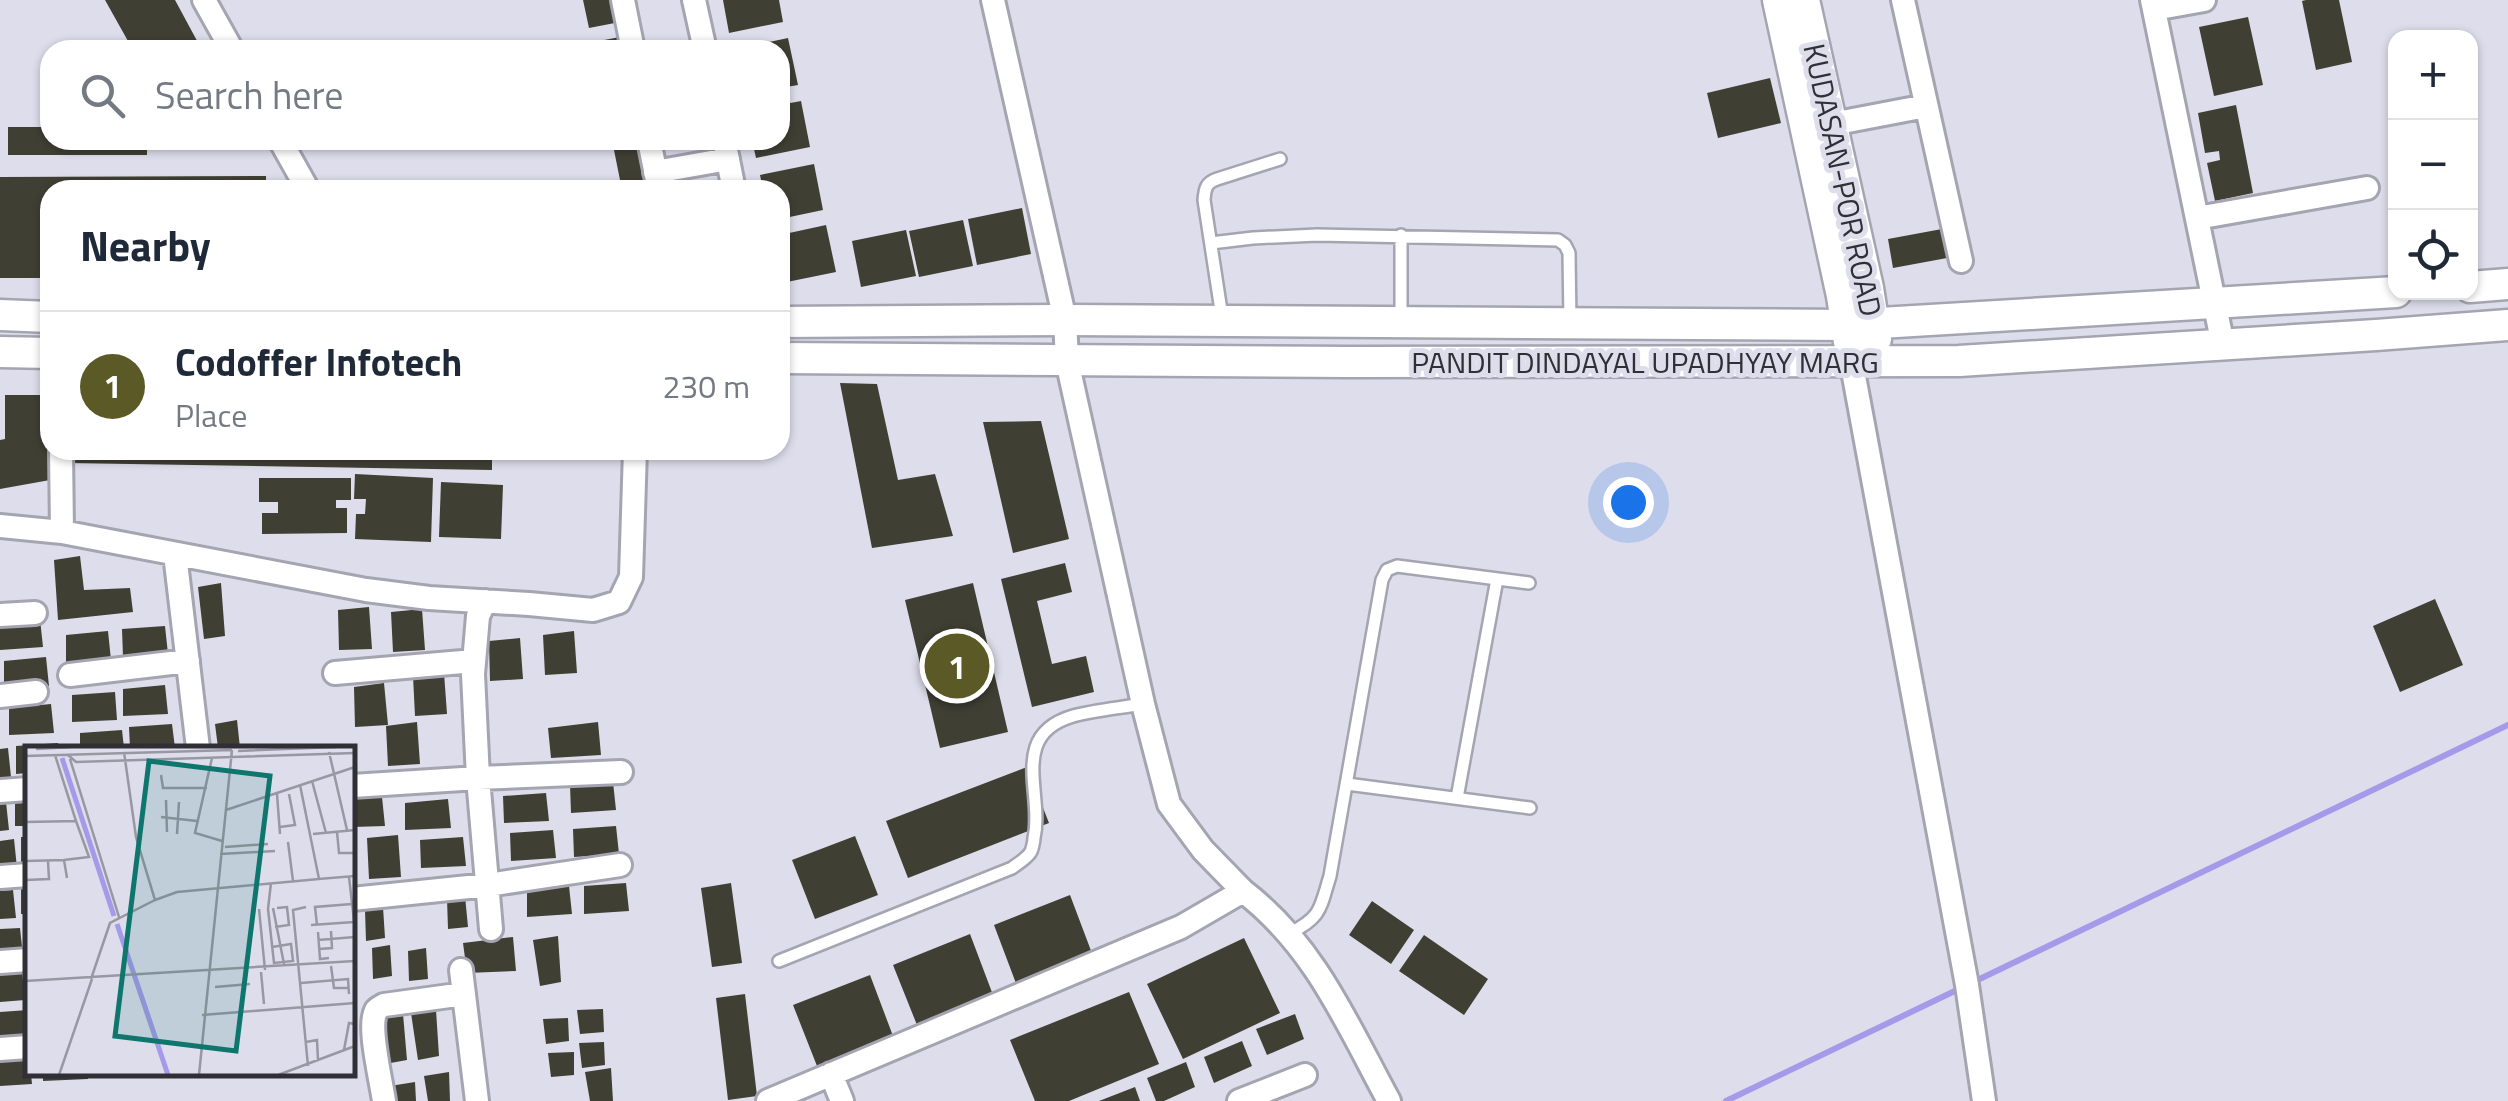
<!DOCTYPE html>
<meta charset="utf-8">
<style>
:root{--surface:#fff;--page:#f6f6f7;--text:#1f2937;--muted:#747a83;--line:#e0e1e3;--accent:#5b5a27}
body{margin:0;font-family:"Titillium Web",sans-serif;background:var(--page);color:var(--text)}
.controls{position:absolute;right:30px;top:30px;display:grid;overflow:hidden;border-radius:20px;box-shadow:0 2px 8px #0004}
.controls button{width:90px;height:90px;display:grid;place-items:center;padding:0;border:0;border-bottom:2px solid var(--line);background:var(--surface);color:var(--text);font:50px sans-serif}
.you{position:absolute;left:1628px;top:502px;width:35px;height:35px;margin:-25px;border:8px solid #fff;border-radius:50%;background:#1a73e8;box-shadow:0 0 0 15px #1a73e833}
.badge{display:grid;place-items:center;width:65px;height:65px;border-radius:50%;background:var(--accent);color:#fff;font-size:32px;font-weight:700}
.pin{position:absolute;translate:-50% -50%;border:5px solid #fff;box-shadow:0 2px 10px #0006}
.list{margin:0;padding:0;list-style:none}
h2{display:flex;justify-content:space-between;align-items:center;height:130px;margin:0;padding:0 40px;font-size:42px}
h2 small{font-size:32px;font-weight:400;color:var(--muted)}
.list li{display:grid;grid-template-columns:65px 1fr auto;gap:30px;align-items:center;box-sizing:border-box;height:150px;padding:0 40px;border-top:2px solid var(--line)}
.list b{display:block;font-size:38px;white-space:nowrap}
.list p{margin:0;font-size:32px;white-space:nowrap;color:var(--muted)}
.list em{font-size:32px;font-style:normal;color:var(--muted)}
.icon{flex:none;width:55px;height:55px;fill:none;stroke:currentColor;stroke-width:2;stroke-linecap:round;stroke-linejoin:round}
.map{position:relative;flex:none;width:2508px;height:1101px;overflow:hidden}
.search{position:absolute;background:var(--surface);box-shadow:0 2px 8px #0004;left:40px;top:40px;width:750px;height:110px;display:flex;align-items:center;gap:25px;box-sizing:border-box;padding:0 35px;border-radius:30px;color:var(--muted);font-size:38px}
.panel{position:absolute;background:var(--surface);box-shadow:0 2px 8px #0004;left:40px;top:180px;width:750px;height:280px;border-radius:30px}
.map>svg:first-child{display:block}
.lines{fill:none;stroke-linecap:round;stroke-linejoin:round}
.stream{stroke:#a59ae9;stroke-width:6}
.building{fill:#3f3f34}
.service-casing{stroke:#a5a4b1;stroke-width:16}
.minor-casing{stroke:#a5a4b1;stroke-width:28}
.tertiary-casing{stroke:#a5a4b1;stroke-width:35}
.service{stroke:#fff;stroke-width:11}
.minor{stroke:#fff;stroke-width:22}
.tertiary{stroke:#fff;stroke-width:30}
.labels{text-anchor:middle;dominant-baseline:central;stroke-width:10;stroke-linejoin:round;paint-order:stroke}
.street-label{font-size:30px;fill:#302f35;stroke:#deddeb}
.inset-river{fill:none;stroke:#a59ae9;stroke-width:5}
.inset-road{fill:none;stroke:#9897a2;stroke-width:2.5}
.view{fill:#0f766e;fill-opacity:0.15;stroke:#0f766e;stroke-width:5}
.inset-edge{fill:none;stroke:#302f35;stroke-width:5}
</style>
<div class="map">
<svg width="2508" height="1101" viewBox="0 0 2508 1101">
<rect width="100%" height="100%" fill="#deddeb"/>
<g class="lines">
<path class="stream" d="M1726 1101 2508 725"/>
</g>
<path class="building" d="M105 0H175L202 50H133Z
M583 0H616L620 22 589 28Z
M723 0H779L783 22 729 33Z
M2306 0H2339L2352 62 2316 70 2302 1Z
M2248 17 2263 85 2214 96 2199 27Z
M625 36 628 50H595L594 42Z
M788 38 798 85 780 88V50L740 48Z
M1770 78 1781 123 1718 138 1707 93Z
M801 101 810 147 756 158 752 140H780V105Z
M2236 105 2253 193 2215 201 2207 163 2220 160 2219 151 2205 153 2198 113Z
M8 127H50V140H147V155H8Z
M612 140H645L655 190H622Z
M814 164 823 210 780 219V190H763L760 175Z
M266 176V190H50V278H0V177Z
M1022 208 1031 254 977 265 968 219Z
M963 220 973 266 919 277 909 231Z
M826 225 836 272 782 283 780 235Z
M1942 229 1947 258 1893 268 1888 239Z
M906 230 916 276 861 287 852 241Z
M840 383 877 384 898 480 935 474 953 536 872 548Z
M5 395H49L50 480 0 489V440L5 439Z
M1041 421 1069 539 1013 553 983 422Z
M68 450H492V470L68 463Z
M355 474 433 478 431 542 355 539 356 514H365L366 499H354Z
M259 478H351V500H336V508H347V533L262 534V513H278V502H259Z
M441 482 503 485 501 539 439 537Z
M80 556 84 590 130 588 133 612 58 620 54 560Z
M1065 563 1072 592 1037 601 1052 664 1086 656 1094 692 1032 707 1001 579Z
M221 583 225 636 204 639 198 587Z
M973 583 1008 732 940 748 905 600Z
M2435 599 2463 665 2400 692 2373 626Z
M369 607 372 649 339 650 338 610Z
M422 609 425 650 393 652 391 612Z
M40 619 43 647 0 650V622Z
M165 626 168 654 123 657 122 629Z
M108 631 111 660 66 662V635Z
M574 631 577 673 545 675 543 635Z
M520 638 523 679 490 681 489 641Z
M46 657 49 686 4 688V661Z
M444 673 447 714 415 716 413 676Z
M384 683 388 725 355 727 354 687Z
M165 685 168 714 123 716V689Z
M115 692 117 720 72 722V695Z
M51 704 54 733 9 735V708Z
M237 720 240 748H218L215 724Z
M417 722 420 764 388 766 386 726Z
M598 722 601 755 551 758 548 728Z
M172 724 175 748H130L129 727Z
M122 730 124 748H80V733Z
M58 743 59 748H28V773L16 774V746Z
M8 748 11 777H0V749Z
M1027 767 1049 823 908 878 886 821Z
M613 782 616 810 571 813 570 785Z
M546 793 549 821 504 823 503 796Z
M382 797 385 826 352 827V799Z
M28 798V826H15V799Z
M448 799 451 828 405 830V803Z
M0 802H6L9 830 0 831Z
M616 826 619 854 574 857 573 829Z
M553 830 556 858 511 861 510 833Z
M398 835 401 877 369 879 367 838Z
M855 836 878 895 815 919 792 860Z
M21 837H28V864L21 865Z
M463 837 466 866 421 868 420 840Z
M14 839 17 868 0 869V841Z
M626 883 629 911 584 914V886Z
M731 883 742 963 712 967 701 888Z
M28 886V914H21V887Z
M569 886 572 914 527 917V889Z
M13 890 16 918 0 919V891Z
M1070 895 1093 956 1017 986 994 925Z
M465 896 468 927 448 929 447 899Z
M1372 901 1414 930 1391 964 1349 935Z
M383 907 385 938 366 941 365 910Z
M20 928 23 956 0 957V929Z
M970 934 993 995 917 1025 893 965Z
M1424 935 1488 979 1464 1015 1399 971Z
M558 936 561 982 540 986 533 940Z
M513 937 516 971 467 973 463 943Z
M1244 938 1280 1013 1183 1059 1147 984Z
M390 945 392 976 373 979 372 948Z
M426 948 428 979 409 981 408 951Z
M22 971 25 1000 0 1002V973Z
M870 975 893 1036 817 1066 793 1005Z
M1129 992 1159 1064 1069 1101H1035L1010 1040Z
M745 994 757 1096 728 1100 716 998Z
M603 1009 604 1032 580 1034 577 1010Z
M28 1010V1038L0 1040V1012Z
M436 1010 439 1056 418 1060 411 1013Z
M403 1014 407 1060 385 1064 378 1017Z
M1295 1014 1304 1039 1267 1055 1256 1029Z
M568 1018 569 1041 546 1044 543 1019Z
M1242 1041 1252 1066 1214 1083 1204 1057Z
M604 1042 605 1065 582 1068 579 1043Z
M574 1052V1075L551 1077 548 1053Z
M28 1056V1074H31L32 1084 0 1086V1058Z
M1186 1062 1195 1087 1164 1101H1156L1147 1078Z
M611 1068 613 1101H590L585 1072Z
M449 1072 450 1101H428L424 1076Z
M43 1074H88V1079L43 1081Z
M415 1082 416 1101H392L390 1086Z
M1135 1087 1140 1101H1099Z"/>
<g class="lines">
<defs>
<path id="service" d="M1401 235V318
M1211 243 1253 238 1317 235 1558 240 1565 245 1569 253 1570 323
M1222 317 1204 200C1205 188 1206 183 1217 179L1280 159
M1347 784 1530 808
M1457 798 1497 579
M1290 933C1322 917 1320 908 1330 876L1382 580 1387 570 1397 566 1529 583
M779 961 1012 868C1017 864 1026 859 1030 853 1032 851 1034 841 1034 838 1044 794 1008 735 1073 716 1095 710 1120 708 1143 704"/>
<path id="minor" d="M204 0 232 50
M623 0 633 50
M694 0 705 50
M1903 0 1961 261
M2152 0 2223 345
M2154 9 2204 0
M1832 124 1926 106
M280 140 308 190
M649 140 659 190
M724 140 734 190
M655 172 728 159
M2197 218 2367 188
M1851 360 1967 985 1984 1101
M61 450 62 532
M0 526 62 532 366 590 429 598 529 604 593 610 619 602 631 577 635 450
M175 554 198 748
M485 601 478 616 473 674 478 778 491 929
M0 615 35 613
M335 673 474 661
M70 675 188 661
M0 696 36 692
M352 786 478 778 621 772
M0 791 28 789
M0 877 28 875
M1243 891C1315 946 1347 1024 1389 1101
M352 899 488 885 620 865
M0 962 28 960
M461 970 477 1101
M0 1049 28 1047
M831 1074 842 1101
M384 1101C381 1081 370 1035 374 1017 376 1008 377 1009 384 1005L464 994
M768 1101 1181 927 1243 891 1203 850 1169 804 1143 704 1067 361 1065 320 993 0
M1239 1101 1305 1075"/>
<path id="tertiary" d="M1778 0 1842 296 1849 342
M1804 0 1868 288 1876 339
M2470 287 2508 284
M0 315 50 317
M780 322 1065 320 1847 325 2396 292
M0 352 50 353
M780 358 1349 362 1959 361 2376 335 2508 325"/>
</defs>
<use href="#service" class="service-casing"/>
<use href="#minor" class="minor-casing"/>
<use href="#tertiary" class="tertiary-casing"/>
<use href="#service" class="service"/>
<use href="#minor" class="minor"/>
<use href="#tertiary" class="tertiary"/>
</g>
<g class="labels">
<g class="street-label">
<text transform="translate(1843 180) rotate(78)">KUDASAN-POR ROAD</text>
<text x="1645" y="362">PANDIT DINDAYAL UPADHYAY MARG</text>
</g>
</g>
<g transform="translate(25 746)">
<rect width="330" height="330" fill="#deddeb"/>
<path class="inset-river" d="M37 12 89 170M92 178 143 329"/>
<path class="inset-road" d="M11 3 46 1M213 5 312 1M99 6 111 91 130 154 152 146 294 133M304 6 322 84M43 9 51 16 330 7M0 10 207 4M187 12 170 87 197 95M45 13 94 171M136 29 138 42H182M287 35 301 87M275 39 294 133 330 130M252 48 255 88M141 54 142 86M201 64 330 21M136 71 172 75M0 76 51 75 30 9M255 81 270 79 264 48M312 86 314 107H330M152 88 154 56M288 88 330 84M263 96 268 135M200 101 243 98M195 108 250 105M39 114 64 111 51 75M0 115 39 114 42 132M324 131 330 183M0 134 24 133 23 115M246 137 243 163 249 217 268 215 266 198 247 201M281 161 268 164 283 320M248 162 259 218M234 163 240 224M286 179 329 176M292 179 290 161 327 158M250 181 264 179 262 161 252 162M293 186 295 213 304 212M293 194 330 191M294 203 307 202 306 185M306 220 309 242H324M236 226 239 258M66 233 85 177 130 154M0 235 330 215M276 237 323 233 324 248M190 241 225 238M177 269 330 257M281 296 292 294 293 314M319 304 324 277 330 278M34 329 67 233M174 329 207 4M253 329 330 300"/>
<path class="view" d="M124 15 245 30 211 305 90 290Z"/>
<rect width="330" height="330" class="inset-edge"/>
</g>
</svg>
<div class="controls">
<button>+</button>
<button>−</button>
<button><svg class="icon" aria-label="locate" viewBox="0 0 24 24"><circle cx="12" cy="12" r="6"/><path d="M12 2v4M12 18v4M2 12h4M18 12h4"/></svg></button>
</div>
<div class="you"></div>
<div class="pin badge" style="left:957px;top:666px">1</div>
<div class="search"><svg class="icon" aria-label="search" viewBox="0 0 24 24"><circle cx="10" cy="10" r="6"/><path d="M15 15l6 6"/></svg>Search here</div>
<section class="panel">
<h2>Nearby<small></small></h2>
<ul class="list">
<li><span class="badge">1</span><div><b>Codoffer Infotech</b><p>Place</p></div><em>230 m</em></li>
</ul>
</section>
</div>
